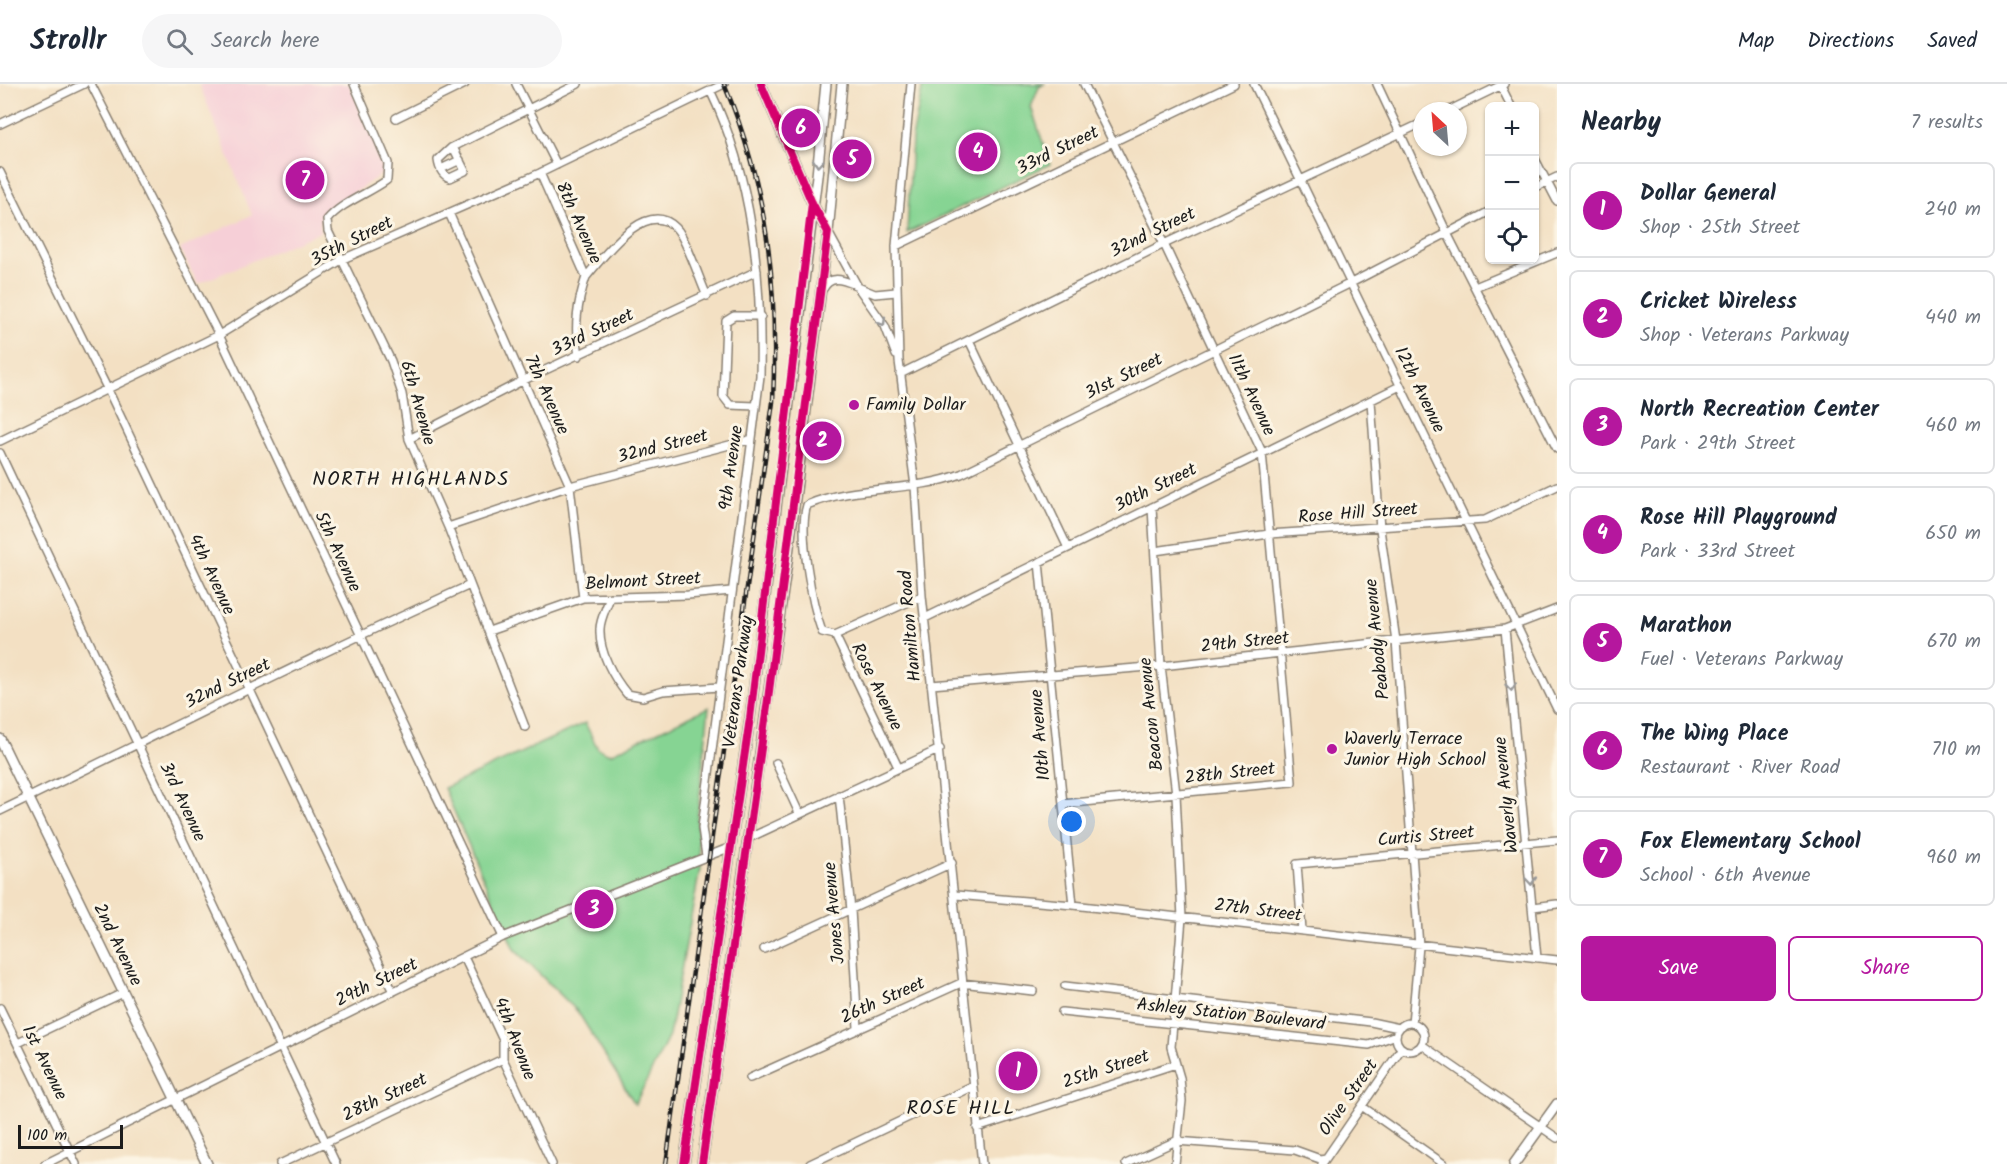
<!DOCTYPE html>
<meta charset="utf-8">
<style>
:root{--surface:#fff;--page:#f6f6f7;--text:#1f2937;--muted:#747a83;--line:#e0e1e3;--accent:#b5179e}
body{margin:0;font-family:Kalam,sans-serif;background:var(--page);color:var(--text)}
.controls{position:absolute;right:18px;top:18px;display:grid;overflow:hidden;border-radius:9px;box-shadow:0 2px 4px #0004}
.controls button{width:54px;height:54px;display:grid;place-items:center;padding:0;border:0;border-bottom:2px solid var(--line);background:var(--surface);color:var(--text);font:30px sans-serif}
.compass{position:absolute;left:1413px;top:18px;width:54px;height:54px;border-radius:50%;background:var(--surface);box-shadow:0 2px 4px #0004;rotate:334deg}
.scale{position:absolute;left:18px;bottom:15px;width:105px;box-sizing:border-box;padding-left:6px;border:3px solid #1c1c1c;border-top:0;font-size:16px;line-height:21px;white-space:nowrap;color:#1c1c1c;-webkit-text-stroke:4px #fcf5e5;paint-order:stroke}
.you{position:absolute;left:1072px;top:738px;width:21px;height:21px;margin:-15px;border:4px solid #fff;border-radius:50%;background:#1a73e8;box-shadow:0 0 0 9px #1a73e833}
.badge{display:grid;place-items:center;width:39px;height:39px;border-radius:50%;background:var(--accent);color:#fff;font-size:20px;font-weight:700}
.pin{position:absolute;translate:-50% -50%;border:3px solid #fff;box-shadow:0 2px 6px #0006}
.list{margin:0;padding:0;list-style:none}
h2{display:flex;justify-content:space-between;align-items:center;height:78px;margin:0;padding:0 24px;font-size:26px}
h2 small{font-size:20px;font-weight:400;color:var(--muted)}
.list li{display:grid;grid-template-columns:39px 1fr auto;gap:18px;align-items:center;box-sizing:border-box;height:96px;margin:0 12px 12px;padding:0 12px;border:2px solid var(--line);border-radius:9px}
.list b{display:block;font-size:22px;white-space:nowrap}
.list p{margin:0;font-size:20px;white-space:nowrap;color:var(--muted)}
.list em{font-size:20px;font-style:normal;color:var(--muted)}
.actions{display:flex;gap:12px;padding:18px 24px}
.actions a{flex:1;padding:14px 0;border:2px solid var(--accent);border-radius:9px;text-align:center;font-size:21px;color:var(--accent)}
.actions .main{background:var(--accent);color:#fff}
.icon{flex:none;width:33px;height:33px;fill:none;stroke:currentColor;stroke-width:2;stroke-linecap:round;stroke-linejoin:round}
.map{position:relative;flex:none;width:1557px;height:1080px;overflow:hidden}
header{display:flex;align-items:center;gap:36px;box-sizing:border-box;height:84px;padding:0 30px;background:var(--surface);border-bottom:2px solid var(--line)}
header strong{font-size:28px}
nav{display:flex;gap:33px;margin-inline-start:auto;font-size:21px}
.search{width:420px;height:54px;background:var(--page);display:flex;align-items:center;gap:15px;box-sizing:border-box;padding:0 21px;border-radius:33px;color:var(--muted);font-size:22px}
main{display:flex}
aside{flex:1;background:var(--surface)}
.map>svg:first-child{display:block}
.built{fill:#f6cfd7}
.green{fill:#86d493;stroke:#517858;stroke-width:1.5}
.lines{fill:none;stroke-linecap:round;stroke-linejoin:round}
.minor-casing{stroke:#887e70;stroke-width:10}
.major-casing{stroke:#887e70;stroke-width:12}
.minor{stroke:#fff;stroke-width:7}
.major{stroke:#fff;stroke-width:9}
.rail-casing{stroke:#1c1c1c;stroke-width:4.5}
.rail{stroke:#fcf5e5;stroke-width:2;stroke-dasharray:7;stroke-linecap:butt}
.cycleway-casing{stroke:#fcf5e5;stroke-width:11}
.cycleway{stroke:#d6006c;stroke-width:8}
.oneway{stroke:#999}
.poi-dot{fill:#b5179e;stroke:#fcf5e5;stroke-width:2}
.labels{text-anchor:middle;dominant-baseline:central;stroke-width:6;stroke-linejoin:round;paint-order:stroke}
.street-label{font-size:18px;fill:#1c1c1c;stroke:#fcf5e5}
.poi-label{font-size:18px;fill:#1c1c1c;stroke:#fcf5e5;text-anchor:start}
.neighbourhood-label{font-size:20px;letter-spacing:1.5px;fill:#1c1c1c;stroke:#fcf5e5}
</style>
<header>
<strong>Strollr</strong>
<div class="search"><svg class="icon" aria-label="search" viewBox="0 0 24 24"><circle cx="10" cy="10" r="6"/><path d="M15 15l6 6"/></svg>Search here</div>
<nav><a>Map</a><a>Directions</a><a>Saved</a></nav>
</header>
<main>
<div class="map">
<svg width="1557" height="1080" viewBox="0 0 1557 1080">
<rect width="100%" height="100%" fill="#fcf5e5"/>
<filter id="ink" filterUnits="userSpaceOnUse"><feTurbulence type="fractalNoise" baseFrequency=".0167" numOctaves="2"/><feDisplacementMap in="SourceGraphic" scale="12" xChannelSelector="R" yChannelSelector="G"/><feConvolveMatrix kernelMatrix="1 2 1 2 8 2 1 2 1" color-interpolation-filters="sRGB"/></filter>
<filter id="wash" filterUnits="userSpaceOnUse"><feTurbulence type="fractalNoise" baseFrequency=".008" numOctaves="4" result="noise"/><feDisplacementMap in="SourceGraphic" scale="24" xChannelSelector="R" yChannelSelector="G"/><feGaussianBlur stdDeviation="1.35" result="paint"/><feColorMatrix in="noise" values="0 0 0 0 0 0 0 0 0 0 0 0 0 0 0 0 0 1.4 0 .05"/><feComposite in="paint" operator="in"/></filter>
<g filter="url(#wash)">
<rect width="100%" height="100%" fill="#f3e0c3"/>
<path class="built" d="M199 0H349L377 61 383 89 327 127 321 134 320 148 198 200 180 165 252 131Z"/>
<path class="green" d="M923 0H1044L1039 3 1031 23 1050 80 907 149 912 55Z
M709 623 697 737 700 785 669 952 635 1020 578 928 514 865 444 704 585 639 598 665 610 670Z"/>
</g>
<g filter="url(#ink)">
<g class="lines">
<defs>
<path id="minor" d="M91 0 219 251 503 853
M354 0 388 79 387 96C368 110 342 118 327 136L328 147 391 277 402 310 409 355 448 443 525 643
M516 0 557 81
M911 0 896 162 899 277 915 402 922 512 982 1080
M1254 0 1557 625
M1377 0 1447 149 1557 365
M1501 2 1511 22
M1448 27 1504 0
M396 34 465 0
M0 40 84 0
M453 63 465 87 450 94C442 91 439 84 438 76L451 64 578 0
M1534 73 1557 117
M441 85 460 76
M0 88 108 306 393 908
M540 89 586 193C577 220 574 243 579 272
M1534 104 1557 93
M449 129 570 402 583 514
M828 148 858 203 875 210 896 208
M896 162 1234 0
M586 193C604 172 646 113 676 144 686 154 700 197 707 212
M1475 203 1557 169
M823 205C831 190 843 196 856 201
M859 205 885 242 896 271
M969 256 1068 464
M900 290 1164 160 1422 39
M1371 317 1380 445 1396 557 1419 862 1412 939
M756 322 730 321 723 312 726 237 734 232H761
M409 355 524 296 757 187
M0 357 219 251 343 175 540 89 724 0
M0 369 336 1080
M1152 423 1161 582 1176 710 1182 834 1171 963 1180 994 1182 1017 1175 1080
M448 443 570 402 749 356
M1155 467 1269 450 1485 436 1557 402
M1039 478 1073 821
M610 513C607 523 600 535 600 545 599 568 613 593 627 610L643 613 663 607 719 603
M925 534 1400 302
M1505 545 1537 874
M489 547 583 514 688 511 731 507
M835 551 922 512
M931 601 1161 582 1505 545 1557 525
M776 679 799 729
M898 683 835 551 822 548C812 520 798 448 807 421 856 400 912 409 961 390L1351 199 1490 127
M839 711 851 826 858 944
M1063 720 1292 698 1262 368 1164 160 1084 0
M0 727C157 652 311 572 470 501
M749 754 940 665
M706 772 702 744 760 292C762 194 753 95 710 6
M956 811 1073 821 1557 876
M1533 823 1557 820
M1302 847 1297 780 1557 756
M764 865 952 779
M464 873 503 956V975L552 1080
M1065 902 1371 938 1399 944
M0 924 76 1080
M1062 928 1369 961 1396 951
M1396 953a14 14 0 1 1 28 0a14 14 0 1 1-28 0Z
M18 959 123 909
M1422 961 1557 1054
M750 994 961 899 1033 907
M1363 1023 1444 1080
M977 1044 1176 980
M45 1080 503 853 731 763
M280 1080 503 975
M810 1080 972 1003
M1126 1080 1176 1057 1295 1066 1320 1075 1326 1074
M1322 1080 1401 965"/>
<path id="major" d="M761 0 812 119 828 148
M783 52C797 58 815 60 821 42
M0 655 207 1080
M684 1080 750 634 817 92 826 0
M702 1080 788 471 828 148 842 0
M1514 1080 1557 1020"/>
</defs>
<use href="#minor" class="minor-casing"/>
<use href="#major" class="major-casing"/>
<use href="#minor" class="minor"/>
<use href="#major" class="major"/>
<defs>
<path id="rail" d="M666 1080 773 318C778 204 769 106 724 0"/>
</defs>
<use href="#rail" class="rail-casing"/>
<use href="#rail" class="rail"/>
<defs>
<path id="cycleway" d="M684 1080 750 634 812 119
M702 1080 768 615 828 148 812 119 761 0"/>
</defs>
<use href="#cycleway" class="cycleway-casing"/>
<use href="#cycleway" class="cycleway"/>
</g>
<defs><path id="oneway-chevron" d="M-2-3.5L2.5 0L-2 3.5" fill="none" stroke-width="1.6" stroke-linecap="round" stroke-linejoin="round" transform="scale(1.5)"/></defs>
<g class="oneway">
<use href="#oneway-chevron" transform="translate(818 79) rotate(95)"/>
<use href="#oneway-chevron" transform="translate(882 238) rotate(59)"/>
<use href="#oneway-chevron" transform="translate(1511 603) rotate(84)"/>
<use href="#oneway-chevron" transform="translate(1531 797) rotate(85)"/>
</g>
</g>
<g class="poi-dot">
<circle cx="854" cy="321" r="6"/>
<circle cx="1332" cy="665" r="6"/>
</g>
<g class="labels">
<g class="street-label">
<text transform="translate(1058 67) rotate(-26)">33rd Street</text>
<text transform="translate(578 139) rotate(66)">8th Avenue</text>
<text transform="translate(1153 149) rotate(-26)">32nd Street</text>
<text transform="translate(352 158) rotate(-27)">35th Street</text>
<text transform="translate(593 249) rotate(-25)">33rd Street</text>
<text transform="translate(1124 293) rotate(-26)">31st Street</text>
<text transform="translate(1419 306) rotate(64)">12th Avenue</text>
<text transform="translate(546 311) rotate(66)">7th Avenue</text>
<text transform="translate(1251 311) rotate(65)">11th Avenue</text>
<text transform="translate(417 319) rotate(74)">6th Avenue</text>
<text transform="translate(663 363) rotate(-14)">32nd Street</text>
<text transform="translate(732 384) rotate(-82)">9th Avenue</text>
<text transform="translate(1156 404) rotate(-26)">30th Street</text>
<text transform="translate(1358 430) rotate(-4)">Rose Hill Street</text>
<text transform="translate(337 468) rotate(65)">5th Avenue</text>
<text transform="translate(211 491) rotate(65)">4th Avenue</text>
<text transform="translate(643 498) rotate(-3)">Belmont Street</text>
<text transform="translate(911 542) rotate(-95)">Hamilton Road</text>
<text transform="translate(1378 555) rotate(-96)">Peabody Avenue</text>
<text transform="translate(1245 559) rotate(-6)">29th Street</text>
<text transform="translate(739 598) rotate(-82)">Veterans Parkway</text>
<text transform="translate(228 600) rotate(-26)">32nd Street</text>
<text transform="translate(876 603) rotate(64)">Rose Avenue</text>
<text transform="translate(1152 630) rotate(-96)">Beacon Avenue</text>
<text transform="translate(1041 651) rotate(-95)">10th Avenue</text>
<text transform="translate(1230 690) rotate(-6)">28th Street</text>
<text transform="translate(1507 711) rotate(-96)">Waverly Avenue</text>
<text transform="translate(182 718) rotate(65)">3rd Avenue</text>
<text transform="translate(1426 753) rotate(-5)">Curtis Street</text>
<text transform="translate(1258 827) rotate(7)">27th Street</text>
<text transform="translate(835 829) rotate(-95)">Jones Avenue</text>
<text transform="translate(117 861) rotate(64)">2nd Avenue</text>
<text transform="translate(377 899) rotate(-26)">29th Street</text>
<text transform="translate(883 917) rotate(-24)">26th Street</text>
<text transform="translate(1231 931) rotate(6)">Ashley Station Boulevard</text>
<text transform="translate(514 955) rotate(69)">4th Avenue</text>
<text transform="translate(44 979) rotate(64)">1st Avenue</text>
<text transform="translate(1106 986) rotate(-18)">25th Street</text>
<text transform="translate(385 1014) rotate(-25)">28th Street</text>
<text transform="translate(1349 1014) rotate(-55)">Olive Street</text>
</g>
<g class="poi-label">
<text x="866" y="321">Family Dollar</text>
<text x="1344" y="655">Waverly Terrace<tspan x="1344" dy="21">Junior High School</tspan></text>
</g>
<g class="neighbourhood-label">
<text x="411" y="396">NORTH HIGHLANDS</text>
<text x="961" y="1025">ROSE HILL</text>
</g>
</g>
</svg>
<div class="controls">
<button>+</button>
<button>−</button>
<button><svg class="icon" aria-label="locate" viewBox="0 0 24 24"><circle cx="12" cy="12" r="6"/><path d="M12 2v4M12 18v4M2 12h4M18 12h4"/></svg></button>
</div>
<svg class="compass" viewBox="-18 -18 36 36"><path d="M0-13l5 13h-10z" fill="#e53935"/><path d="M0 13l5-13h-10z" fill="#747a83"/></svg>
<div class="scale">100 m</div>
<div class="you"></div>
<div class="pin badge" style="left:1018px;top:987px">1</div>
<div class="pin badge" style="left:822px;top:357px">2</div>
<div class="pin badge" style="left:594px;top:825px">3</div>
<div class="pin badge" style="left:978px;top:68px">4</div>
<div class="pin badge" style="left:852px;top:75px">5</div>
<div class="pin badge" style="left:801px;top:44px">6</div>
<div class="pin badge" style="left:305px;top:96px">7</div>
</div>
<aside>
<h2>Nearby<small>7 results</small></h2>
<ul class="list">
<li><span class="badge">1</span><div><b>Dollar General</b><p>Shop · 25th Street</p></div><em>240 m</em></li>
<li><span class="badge">2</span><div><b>Cricket Wireless</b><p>Shop · Veterans Parkway</p></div><em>440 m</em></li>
<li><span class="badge">3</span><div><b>North Recreation Center</b><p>Park · 29th Street</p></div><em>460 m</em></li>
<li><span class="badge">4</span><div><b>Rose Hill Playground</b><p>Park · 33rd Street</p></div><em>650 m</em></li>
<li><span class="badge">5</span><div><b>Marathon</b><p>Fuel · Veterans Parkway</p></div><em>670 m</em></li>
<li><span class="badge">6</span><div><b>The Wing Place</b><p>Restaurant · River Road</p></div><em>710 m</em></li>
<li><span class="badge">7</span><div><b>Fox Elementary School</b><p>School · 6th Avenue</p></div><em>960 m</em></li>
</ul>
<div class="actions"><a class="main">Save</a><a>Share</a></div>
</aside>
</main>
